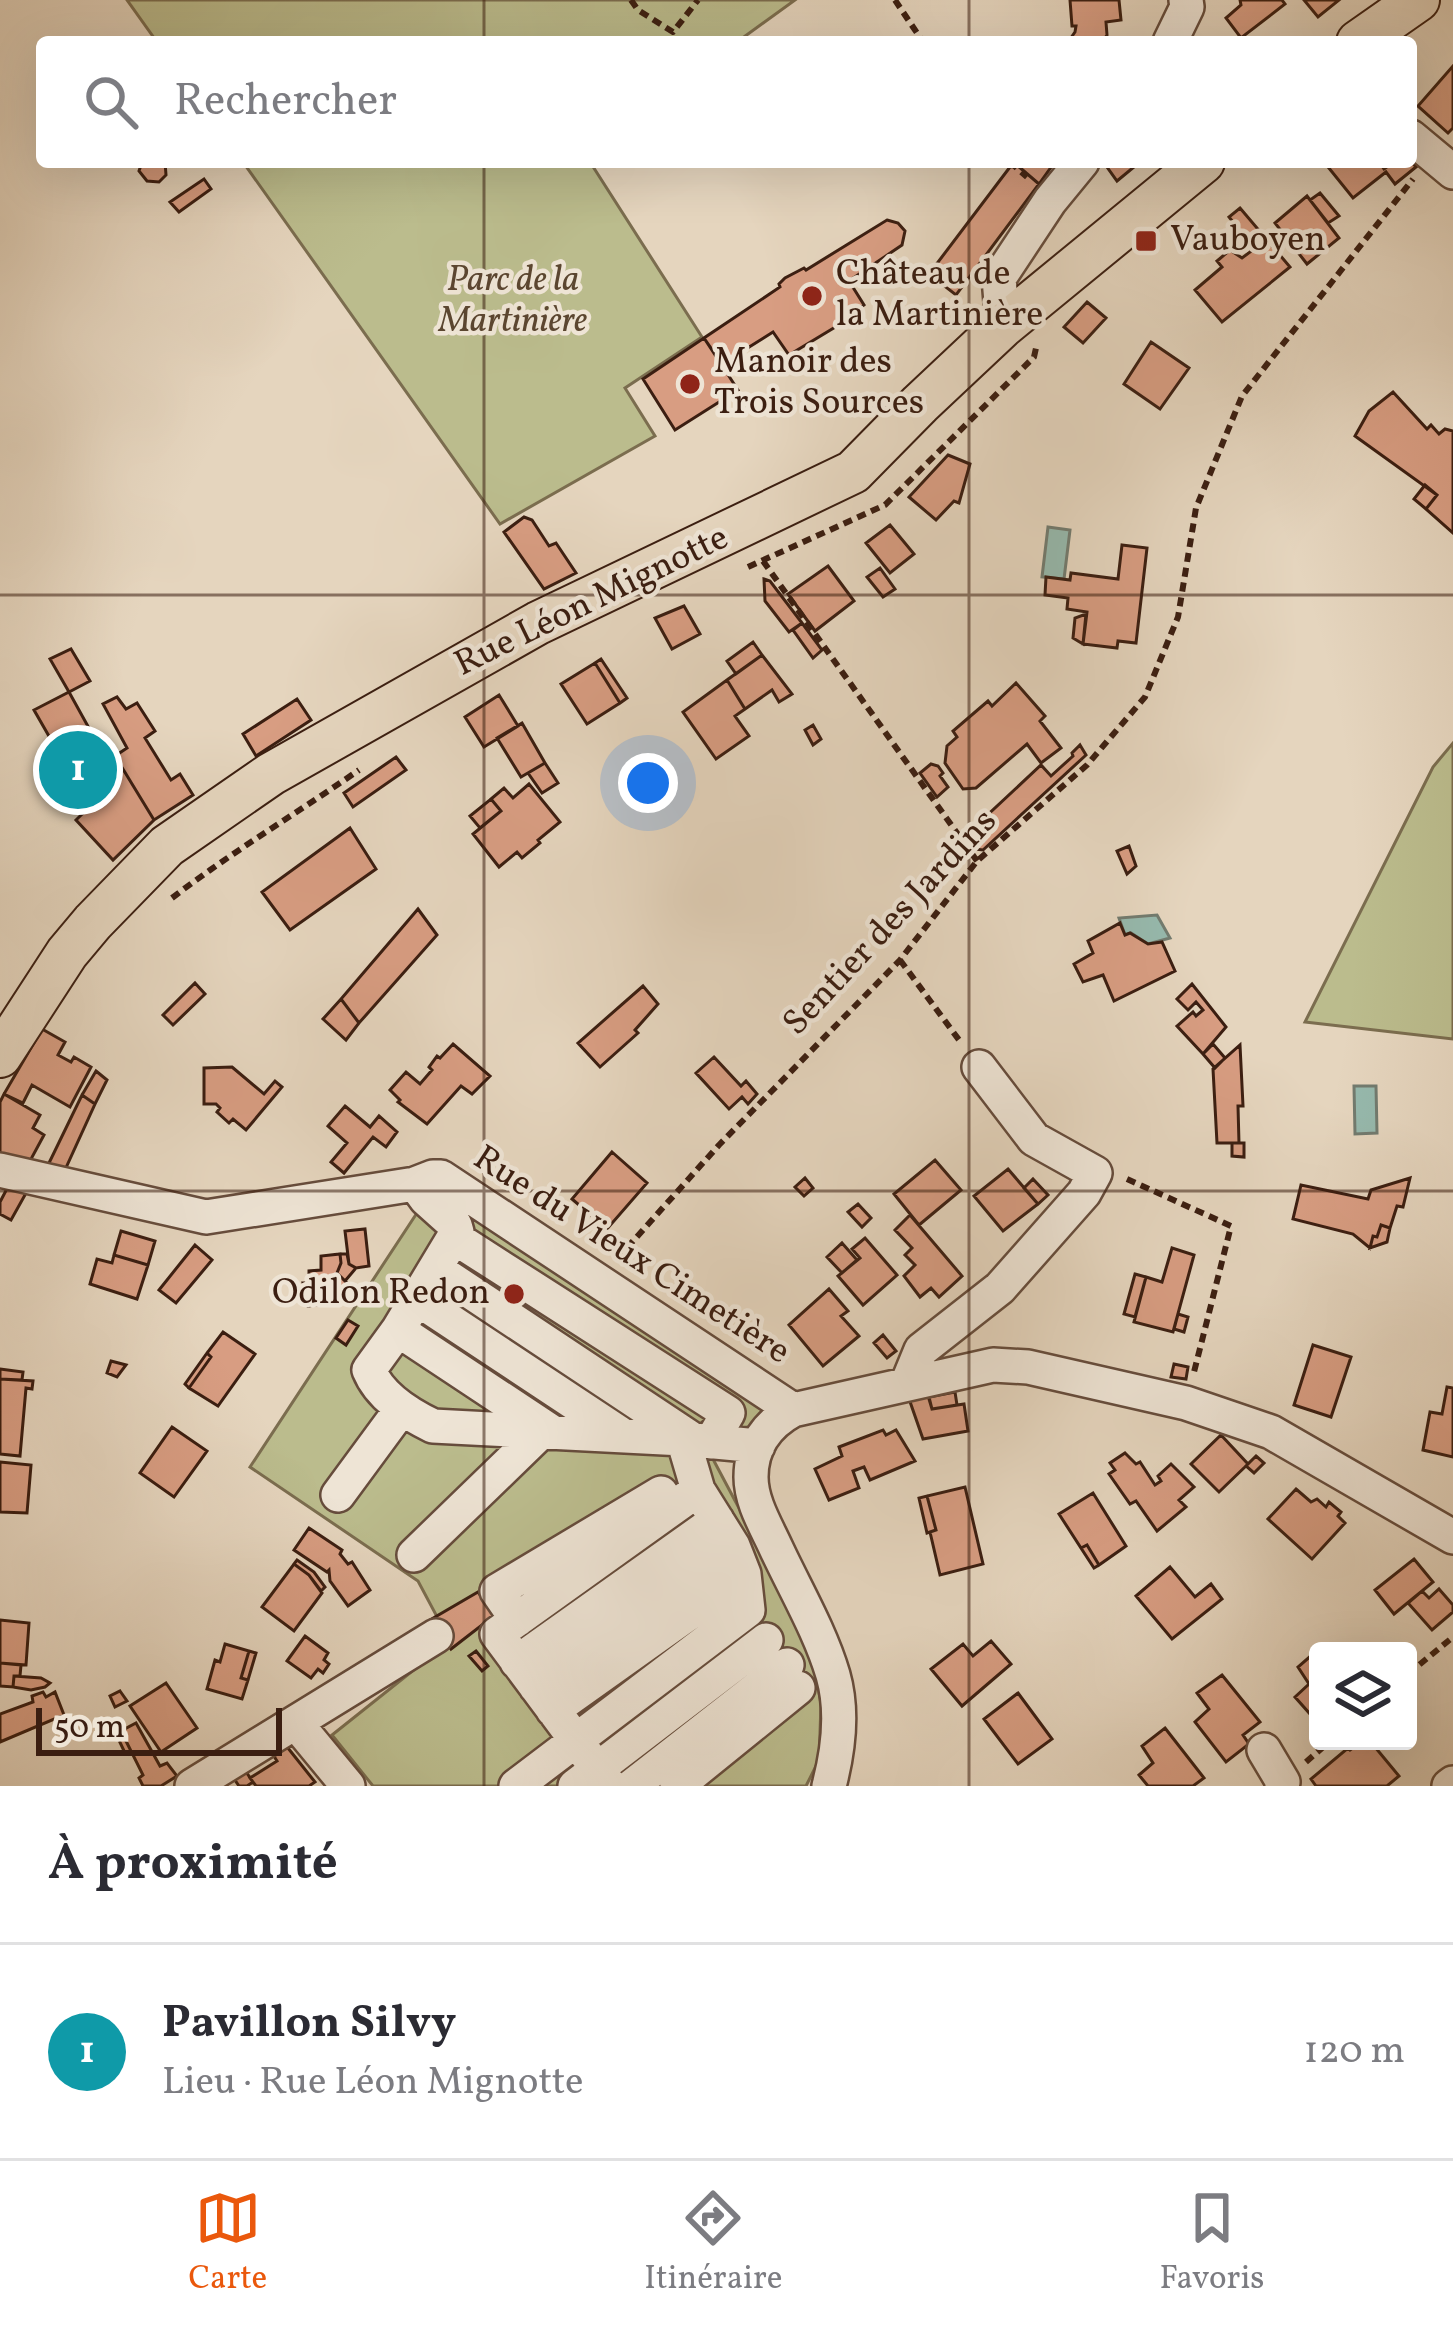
<!DOCTYPE html>
<html lang="fr">
<meta charset="utf-8">
<style>
:root{--surface:#fff;--page:#f2f2f3;--text:#2b2b33;--muted:#7c7c81;--line:#e1e1e2;--accent:#ea580c}
body{margin:0;font-family:Vollkorn,serif;background:var(--page);color:var(--text)}
.controls{position:absolute;right:36px;bottom:36px;display:grid;overflow:hidden;border-radius:12px;box-shadow:0 12px 48px #0002}
.controls button{width:108px;height:108px;display:grid;place-items:center;padding:0;border:0;border-bottom:3px solid var(--line);background:var(--surface);color:var(--text);font:60px sans-serif}
.scale{position:absolute;left:36px;bottom:30px;width:246px;box-sizing:border-box;padding-left:12px;border:6px solid #3b1e11;border-top:0;font-size:33px;line-height:42px;white-space:nowrap;color:#3b1e11;-webkit-text-stroke:9px #eee4d5;paint-order:stroke}
.you{position:absolute;left:648px;top:783px;width:42px;height:42px;margin:-30px;border:9px solid #fff;border-radius:50%;background:#1a73e8;box-shadow:0 0 0 18px #1a73e833}
.badge{display:grid;place-items:center;width:78px;height:78px;border-radius:50%;background:var(--accent);color:#fff;font-size:39px;font-weight:700}
.pin{position:absolute;translate:-50% -50%;border:6px solid #fff;box-shadow:0 3px 12px #0006}
.list{margin:0;padding:0;list-style:none}
h2{display:flex;justify-content:space-between;align-items:center;height:156px;margin:0;padding:0 48px;font-size:51px}
h2 small{font-size:39px;font-weight:400;color:var(--muted)}
.list li{display:grid;grid-template-columns:78px 1fr auto;gap:36px;align-items:center;box-sizing:border-box;height:216px;padding:0 48px;border-top:3px solid var(--line)}
.list b{display:block;font-size:45px;white-space:nowrap}
.list p{margin:0;font-size:39px;white-space:nowrap;color:var(--muted)}
.list em{font-size:39px;font-style:normal;color:var(--muted)}
.icon{flex:none;width:66px;height:66px;fill:none;stroke:currentColor;stroke-width:2;stroke-linecap:round;stroke-linejoin:round}
.map{position:relative;flex:none;width:1453px;height:1786px;overflow:hidden}
.search{position:absolute;background:var(--surface);box-shadow:0 12px 48px #0002;left:36px;right:36px;top:36px;height:132px;display:flex;align-items:center;gap:30px;box-sizing:border-box;padding:0 42px;border-radius:12px;color:var(--muted);font-size:45px}
.sheet{height:372px;background:var(--surface)}
nav{display:flex;justify-content:space-around;align-items:center;box-sizing:border-box;height:168px;border-top:3px solid var(--line);background:var(--surface);font-size:33px;color:var(--muted)}
nav a{display:grid;justify-items:center;gap:6px}
nav .on{color:var(--accent)}
.map>svg:first-child{display:block}
.green{fill:#bbbc8d;stroke:#7b6d4f;stroke-width:3}
.water{fill:#96b9ad;stroke:#727b6f;stroke-width:3}
.building{fill:#d89d82;stroke:#3b1e11;stroke-width:3}
.lines{fill:none;stroke-linecap:round;stroke-linejoin:round}
.minor-casing{stroke:#664c3c;stroke-width:38}
.major-casing{stroke:#3b1e11;stroke-width:46}
.path{stroke:#3b1e11;stroke-width:6;stroke-dasharray:9 6;stroke-linecap:butt}
.minor{stroke:#eee4d5;stroke-width:33}
.major{stroke:#e5d5be;stroke-width:42}
.grid{fill:none;stroke:#3b1e11;stroke-width:3;stroke-opacity:0.55}
.poi-dot{fill:#8f2418;stroke:#eee4d5;stroke-width:4.5}
.labels{text-anchor:middle;dominant-baseline:central;stroke-width:9;stroke-linejoin:round;paint-order:stroke}
.poi-label{font-size:36px;fill:#3b1e11;stroke:#eee4d5;text-anchor:start}
.park-label{font-size:36px;font-style:italic;fill:#5b4630;stroke:#eee4d5}
.street-label{font-size:36px;fill:#3b1e11;stroke:#eee4d5}
</style>
<div class="map">
<svg width="1453" height="1786" viewBox="0 0 1453 1786">
<rect width="100%" height="100%" fill="#e5d5be"/>
<filter id="stains"><feTurbulence type="fractalNoise" baseFrequency=".00167" numOctaves="4"/><feColorMatrix values="0 0 0 0 .2 0 0 0 0 .09 0 0 0 0 .02 0 0 0 .5 -.17"/></filter>
<radialGradient id="worn" r=".72"><stop offset=".6" stop-color="#630" stop-opacity="0"/><stop offset="1" stop-color="#630" stop-opacity=".3"/></radialGradient>
<path class="green" d="M127 0H795L737 42H157Z
M243 162H590L702 337 625 388 655 436 500 524Z
M1453 743V1039L1305 1022 1433 767Z
M436 1184 763 1401V1417L726 1443 714 1461 810 1642 821 1704 819 1760 806 1786H373L332 1735 450 1641 418 1581 250 1467Z"/>
<path class="water" d="M1048 527 1070 530 1064 579 1042 577Z
M1157 915 1170 938 1148 944 1131 933 1125 935 1119 918Z
M1354 1086H1376L1377 1133 1355 1134Z"/>
<path class="building" d="M1070 0H1119L1121 20 1106 22 1107 35 1102 42H1068L1075 32 1076 26H1072Z
M1282 0 1285 4 1241 38 1226 18 1241 5 1240 0Z
M1304 0H1339L1318 17Z
M1453 66V128L1448 133 1418 106Z
M1411 161 1416 167 1395 184 1386 172 1353 198 1324 162H1379L1384 169 1394 162Z
M142 162H165L166 175 159 182 147 181 139 171Z
M1026 162H1053L1054 163 1039 184 1018 166Z
M1113 162H1140L1117 181 1107 167Z
M1018 166 1039 184 956 295 929 274 1010 167Z
M204 179 211 189 179 212 170 202Z
M1320 193 1339 216 1328 223 1310 200Z
M1307 196 1339 238 1307 264 1275 223Z
M1240 208 1290 267 1222 322 1195 290 1222 267 1217 261 1230 250 1242 258 1254 249 1229 217Z
M887 220 898 223 905 231 902 245 849 281 864 305 837 326 789 355 773 332 722 364 704 338 780 287 779 284 785 278 804 268 806 270Z
M1087 302 1106 318 1083 343 1064 327Z
M704 338 738 390 675 430 643 379Z
M1151 342 1189 368 1160 409 1124 384Z
M1393 392 1427 429 1431 425 1439 434 1445 429 1453 431V533L1426 509 1437 495 1355 436 1369 411Z
M948 455 970 464 959 503 954 501 936 520 909 497Z
M1425 485 1437 495 1426 509 1414 499Z
M524 517 532 520 549 546 556 543 576 573 544 589 504 532Z
M890 525 914 554 890 573 866 543Z
M1122 545 1147 548 1136 643 1118 641 1117 648 1083 644 1087 612 1067 609 1068 598 1045 595 1046 577 1070 580 1071 573 1118 579Z
M828 566 854 601 815 631 788 594Z
M880 568 895 589 883 597 867 577Z
M764 579 770 581 802 623 789 632 765 601Z
M684 606 700 634 672 649 655 618Z
M1086 614 1083 644 1073 638 1075 618Z
M802 623 822 650 813 658 793 630Z
M753 642 762 655 736 674 727 661Z
M71 649 90 681 69 692 50 659Z
M762 655 792 694 779 702 772 690 745 709 727 680Z
M601 659 627 698 620 703 595 663Z
M595 663 620 703 587 724 561 684Z
M727 680 745 709 735 716 749 736 716 759 683 712Z
M1016 683 1045 716 1040 721 1061 748 1041 763 1027 744 976 788 963 789 945 763 947 746 957 737 953 731 988 701 992 706Z
M69 692 106 759 115 756 154 820 113 860 76 820 114 783 103 762 73 778 34 710Z
M499 695 518 726 484 747 465 717Z
M117 697 126 709 137 703 155 731 145 738 171 780 180 774 193 795 154 820 115 756 127 748 103 704Z
M297 699 311 720 256 756 243 734Z
M522 723 545 763 521 777 497 738Z
M813 725 821 739 813 745 805 730Z
M1080 745 1086 755 983 850 975 849 965 836 1041 765 1051 776 1073 756 1072 753Z
M396 757 406 770 353 807 344 793Z
M545 763 558 783 542 793 528 773Z
M931 764 938 766 943 773 940 776 948 787 937 797 920 773Z
M529 784 560 822 538 840 540 843 522 858 517 852 499 867 473 834 501 811 491 799 504 788 513 798Z
M491 799 501 811 480 828 470 816Z
M350 828 376 869 290 930 262 892Z
M1129 846 1136 866 1127 874 1117 851Z
M418 909 437 935 359 1023 341 999Z
M1120 923 1125 935 1130 933 1148 944 1162 942 1175 971 1114 1001 1103 975 1083 982 1074 964 1093 953 1088 941Z
M195 983 205 994 173 1025 163 1015Z
M1192 984 1226 1027 1203 1054 1177 1026 1193 1012 1196 1016 1203 1010 1196 1002 1188 1010 1177 999Z
M643 986 658 1004 635 1030 638 1033 600 1067 578 1043Z
M341 999 359 1023 346 1040 323 1019Z
M42 1029 65 1042 58 1055 71 1062 74 1057 91 1067 70 1107 32 1085 23 1103 4 1094Z
M453 1044 490 1076 472 1094 461 1086 427 1124 398 1102 400 1100 390 1090 406 1072 420 1084 432 1070 429 1067 437 1056 440 1058Z
M1213 1044 1225 1058 1215 1068 1203 1054Z
M1240 1045 1243 1106H1238L1239 1143H1217L1213 1069Z
M714 1057 741 1086 746 1081 757 1094 748 1104 742 1097 729 1109 696 1073Z
M232 1067 264 1094 275 1081 282 1087 246 1130 233 1119 229 1123 217 1112 220 1108 216 1104H204V1068Z
M96 1071 107 1080 95 1104 82 1095Z
M4 1094 40 1115 33 1128 44 1135 31 1159 36 1163 0 1158V1102Z
M82 1095 95 1104 64 1172 48 1165Z
M345 1106 370 1127 379 1116 397 1132 386 1147 373 1137 344 1173 331 1162 347 1143 328 1126Z
M1232 1143H1244V1157L1232 1156Z
M612 1152 647 1183 607 1229 572 1199Z
M935 1160 961 1190 919 1225 894 1194Z
M1008 1169 1038 1204 1003 1231 974 1196Z
M805 1178 813 1188 804 1196 795 1187Z
M1410 1178 1403 1207 1397 1206 1390 1228 1381 1225 1377 1237 1373 1236 1370 1248 1353 1234 1293 1219 1301 1185 1368 1199 1371 1190Z
M1033 1179 1048 1195 1038 1204 1024 1188Z
M11 1181 30 1186 11 1220 0 1214V1202Z
M858 1204 871 1218 862 1227 848 1212Z
M910 1215 962 1276 939 1297 931 1288 920 1297 904 1276 915 1265 905 1255 912 1248 895 1230Z
M1381 1225 1390 1228 1387 1242 1370 1248 1373 1236 1377 1237Z
M365 1229 369 1266 356 1268 349 1264 345 1231Z
M121 1231 155 1241 148 1265 114 1255Z
M865 1238 897 1275 863 1305 838 1276 860 1258 852 1249Z
M842 1243 857 1260 842 1273 827 1257Z
M195 1245 212 1260 176 1303 159 1290Z
M1172 1248 1194 1255 1173 1332 1134 1322 1146 1277 1162 1282Z
M340 1254 341 1263 337 1273 351 1287 344 1293 345 1301 308 1306 303 1283H309V1271L321 1270V1256Z
M340 1254H347L349 1264 356 1268 345 1281 337 1273 341 1263Z
M114 1255 148 1265 137 1299 90 1284 97 1259 112 1263Z
M1135 1274 1146 1277 1135 1317 1124 1314Z
M829 1289 848 1311 841 1316 859 1336 823 1366 789 1325Z
M1178 1314 1188 1317 1184 1332 1174 1329Z
M348 1320 358 1326 346 1345 336 1338Z
M223 1332 255 1354 218 1406 189 1388 211 1357 207 1353Z
M883 1335 896 1351 887 1358 874 1343Z
M1313 1345 1351 1357 1331 1417 1294 1405Z
M207 1353 211 1357 189 1388 185 1384Z
M111 1361 126 1365 117 1377 107 1373Z
M1174 1364 1188 1367 1186 1379 1171 1377Z
M0 1369 23 1372 22 1380 0 1379Z
M0 1379 33 1381 32 1389 26 1388 20 1456 0 1454Z
M1447 1387 1453 1388V1457L1423 1450 1430 1412 1442 1414Z
M926 1389 932 1409 964 1404 968 1431 923 1439 907 1393Z
M955 1392 957 1405 932 1409 929 1397Z
M172 1427 207 1451 174 1497 140 1473Z
M883 1430 886 1435 896 1430 915 1461 870 1480 864 1467 853 1471 859 1488 829 1500 815 1469 842 1456 839 1447Z
M1221 1435 1248 1464 1219 1492 1191 1464Z
M1125 1453 1136 1464 1140 1462 1155 1485 1161 1481 1158 1476 1171 1464 1194 1487 1179 1500 1186 1507 1157 1531 1136 1501 1130 1504 1109 1474 1115 1470 1110 1463Z
M1256 1456 1264 1463 1254 1473 1246 1466Z
M0 1462 31 1465 27 1513 0 1512Z
M965 1487 983 1564 940 1575 930 1532 936 1530 927 1496Z
M1296 1489 1311 1502 1317 1499 1326 1507 1329 1502 1341 1512 1338 1516 1345 1523 1312 1559 1268 1519Z
M1093 1493 1126 1546 1099 1565 1087 1545 1081 1548 1059 1514Z
M927 1496 936 1530 927 1533 919 1498Z
M309 1528 342 1550 340 1554 348 1564 352 1562 370 1590 348 1606 330 1581 329 1570 327 1572 294 1550Z
M1087 1545 1099 1565 1094 1568 1081 1548Z
M1414 1559 1433 1582 1394 1614 1375 1590Z
M297 1560 314 1572 325 1587 321 1591 309 1575 294 1564Z
M294 1564 309 1575 322 1593 294 1631 262 1607Z
M1170 1567 1195 1597 1211 1584 1222 1599 1172 1639 1136 1596Z
M1439 1589 1453 1605V1612L1432 1630 1408 1603 1422 1591 1429 1598Z
M478 1592 495 1615 451 1649 430 1620Z
M0 1620 29 1623 26 1665 0 1663Z
M305 1636 328 1653 324 1660 329 1664 323 1673 318 1669 311 1678 287 1661Z
M991 1641 1011 1664 962 1706 931 1669 963 1644 973 1656Z
M225 1644 249 1651 241 1678 248 1680 242 1699 207 1689 215 1660 220 1662Z
M1321 1647 1324 1651H1318V1723L1295 1697 1309 1684 1298 1667Z
M249 1651 256 1653 248 1680 241 1678Z
M476 1651 488 1666 482 1671 469 1656Z
M0 1663 21 1665 20 1676H14L13 1687 0 1686Z
M1222 1675 1260 1722 1243 1735 1249 1744 1226 1762 1195 1722 1209 1709 1197 1693Z
M14 1676 41 1678 50 1683 45 1687 31 1690 13 1687Z
M166 1683 197 1728 161 1752 130 1706Z
M120 1691 127 1701 115 1707 110 1696Z
M43 1692 46 1697 55 1692 64 1715 0 1742V1714L33 1702 32 1696Z
M1018 1693 1052 1739 1018 1764 984 1719Z
M136 1723 160 1766 167 1763 177 1776 161 1786H143L139 1778 143 1775 121 1731Z
M1165 1728 1204 1778 1193 1786H1148L1139 1775 1153 1763 1142 1746Z
M121 1731 131 1751 125 1753 116 1734Z
M280 1738 315 1782 309 1786H256L250 1778 277 1761 267 1745Z
M1362 1741H1370L1399 1776 1387 1786H1316L1311 1779 1348 1748 1350 1750Z
M240 1763 253 1782 247 1786H239L228 1770Z"/>
<g class="lines">
<defs>
<path id="minor" d="M1170 42 1187 7 1186 0
M1411 137 1453 172
M1003 326 999 278 1050 201 1082 162
M0 1170 206 1217 415 1184 433 1177H441L793 1410
M415 1184 426 1199 455 1225 457 1232 398 1330 369 1370C380 1397 408 1414 433 1426L683 1439 758 1446
M455 1238 728 1413 711 1442
M436 1269 689 1437
M417 1299 621 1434
M398 1330 552 1432
M907 1384 921 1350 1000 1288 1084 1193 1095 1173 1034 1139 979 1067
M338 1495 402 1408
M414 1555 542 1431
M517 1620 497 1591 661 1493
M517 1662 717 1520
M536 1687 733 1546
M553 1710 744 1574
M296 1723 348 1786
M1264 1750 1283 1782 1282 1786
M192 1786 436 1636
M516 1786 748 1610 744 1574 733 1546 698 1490 683 1439
M575 1786 766 1640
M610 1786 497 1634 698 1490
M632 1786 787 1665
M677 1786 798 1688
M829 1786C838 1752 843 1710 833 1675 820 1631 795 1589 776 1548 766 1526 751 1502 751 1477 751 1447 767 1424 793 1410L993 1365 1028 1367 1186 1403 1271 1432 1453 1537
M1449 1786 1453 1783"/>
<path id="major" d="M1358 42 1418 0
M0 1056 67 953 93 922 167 846 271 774 538 623 853 472 920 404 1003 326 1203 162"/>
</defs>
<use href="#minor" class="minor-casing"/>
<use href="#major" class="major-casing"/>
<path class="path" d="M631 0 638 10 673 32 698 0
M895 0 923 42
M1010 162 1027 177
M763 561 977 861
M748 567 885 505 1034 357 1036 348
M172 898C232 852 297 813 359 770
M900 960 962 1044
M1127 1179 1231 1226 1193 1376
M617 1259 719 1145 900 960 977 861 1087 765 1145 697 1178 617 1196 508 1242 396 1413 179
M1408 1674 1453 1637
M1306 1762 1330 1741"/>
<use href="#minor" class="minor"/>
<use href="#major" class="major"/>
</g>
<path class="grid" d="M484 0V42M969 0V42M484 162V1786M969 162V1786M0 595H1453M0 1191H1453"/>
<g class="poi-dot">
<rect x="1134" y="229" width="24" height="24" rx="6"/>
<circle cx="812" cy="296" r="12"/>
<circle cx="690" cy="384" r="12"/>
<circle cx="514" cy="1294" r="12"/>
</g>
<g class="labels">
<g class="poi-label">
<text x="1170" y="241">Vauboyen</text>
<text x="836" y="275">Château de<tspan x="836" dy="41">la Martinière</tspan></text>
<text x="714" y="363">Manoir des<tspan x="714" dy="41">Trois Sources</tspan></text>
<text x="490" y="1294" text-anchor="end">Odilon Redon</text>
</g>
<g class="park-label">
<text x="513" y="281">Parc de la<tspan x="513" dy="41">Martinière</tspan></text>
</g>
<g class="street-label">
<text transform="translate(592 602) rotate(-26)">Rue Léon Mignotte</text>
<text transform="translate(891 923) rotate(-47)">Sentier des Jardins</text>
<text transform="translate(631 1256) rotate(33)">Rue du Vieux Cimetière</text>
</g>
</g>
<rect width="100%" height="100%" filter="url(#stains)"/>
<rect width="100%" height="100%" fill="url(#worn)"/>
</svg>
<div class="controls">
<button><svg class="icon" aria-label="layers" viewBox="0 0 24 24"><path d="M12 4l9 5-9 5-9-5zM3 14l9 5 9-5"/></svg></button>
</div>
<div class="scale">50 m</div>
<div class="you"></div>
<div class="pin badge" style="left:78px;top:770px;background:#0f9aa8">1</div>
<div class="search"><svg class="icon" aria-label="search" viewBox="0 0 24 24"><circle cx="10" cy="10" r="6"/><path d="M15 15l6 6"/></svg>Rechercher</div>
</div>
<section class="sheet">
<h2>À proximité<small></small></h2>
<ul class="list">
<li><span class="badge" style="background:#0f9aa8">1</span><div><b>Pavillon Silvy</b><p>Lieu · Rue Léon Mignotte</p></div><em>120 m</em></li>
</ul>
</section>
<nav>
<a class="on"><svg class="icon" aria-label="map" viewBox="0 0 24 24"><path d="M3 6l6-2 6 2 6-2v14l-6 2-6-2-6 2zM9 4v14M15 6v14"/></svg>Carte</a>
<a><svg class="icon" aria-label="directions" viewBox="0 0 24 24"><path d="M12 3l9 9-9 9-9-9zM9 14v-3h6M13 9l2 2-2 2"/></svg>Itinéraire</a>
<a><svg class="icon" aria-label="saved" viewBox="0 0 24 24"><path d="M7 4h10v16l-5-4-5 4z"/></svg>Favoris</a>
</nav>
